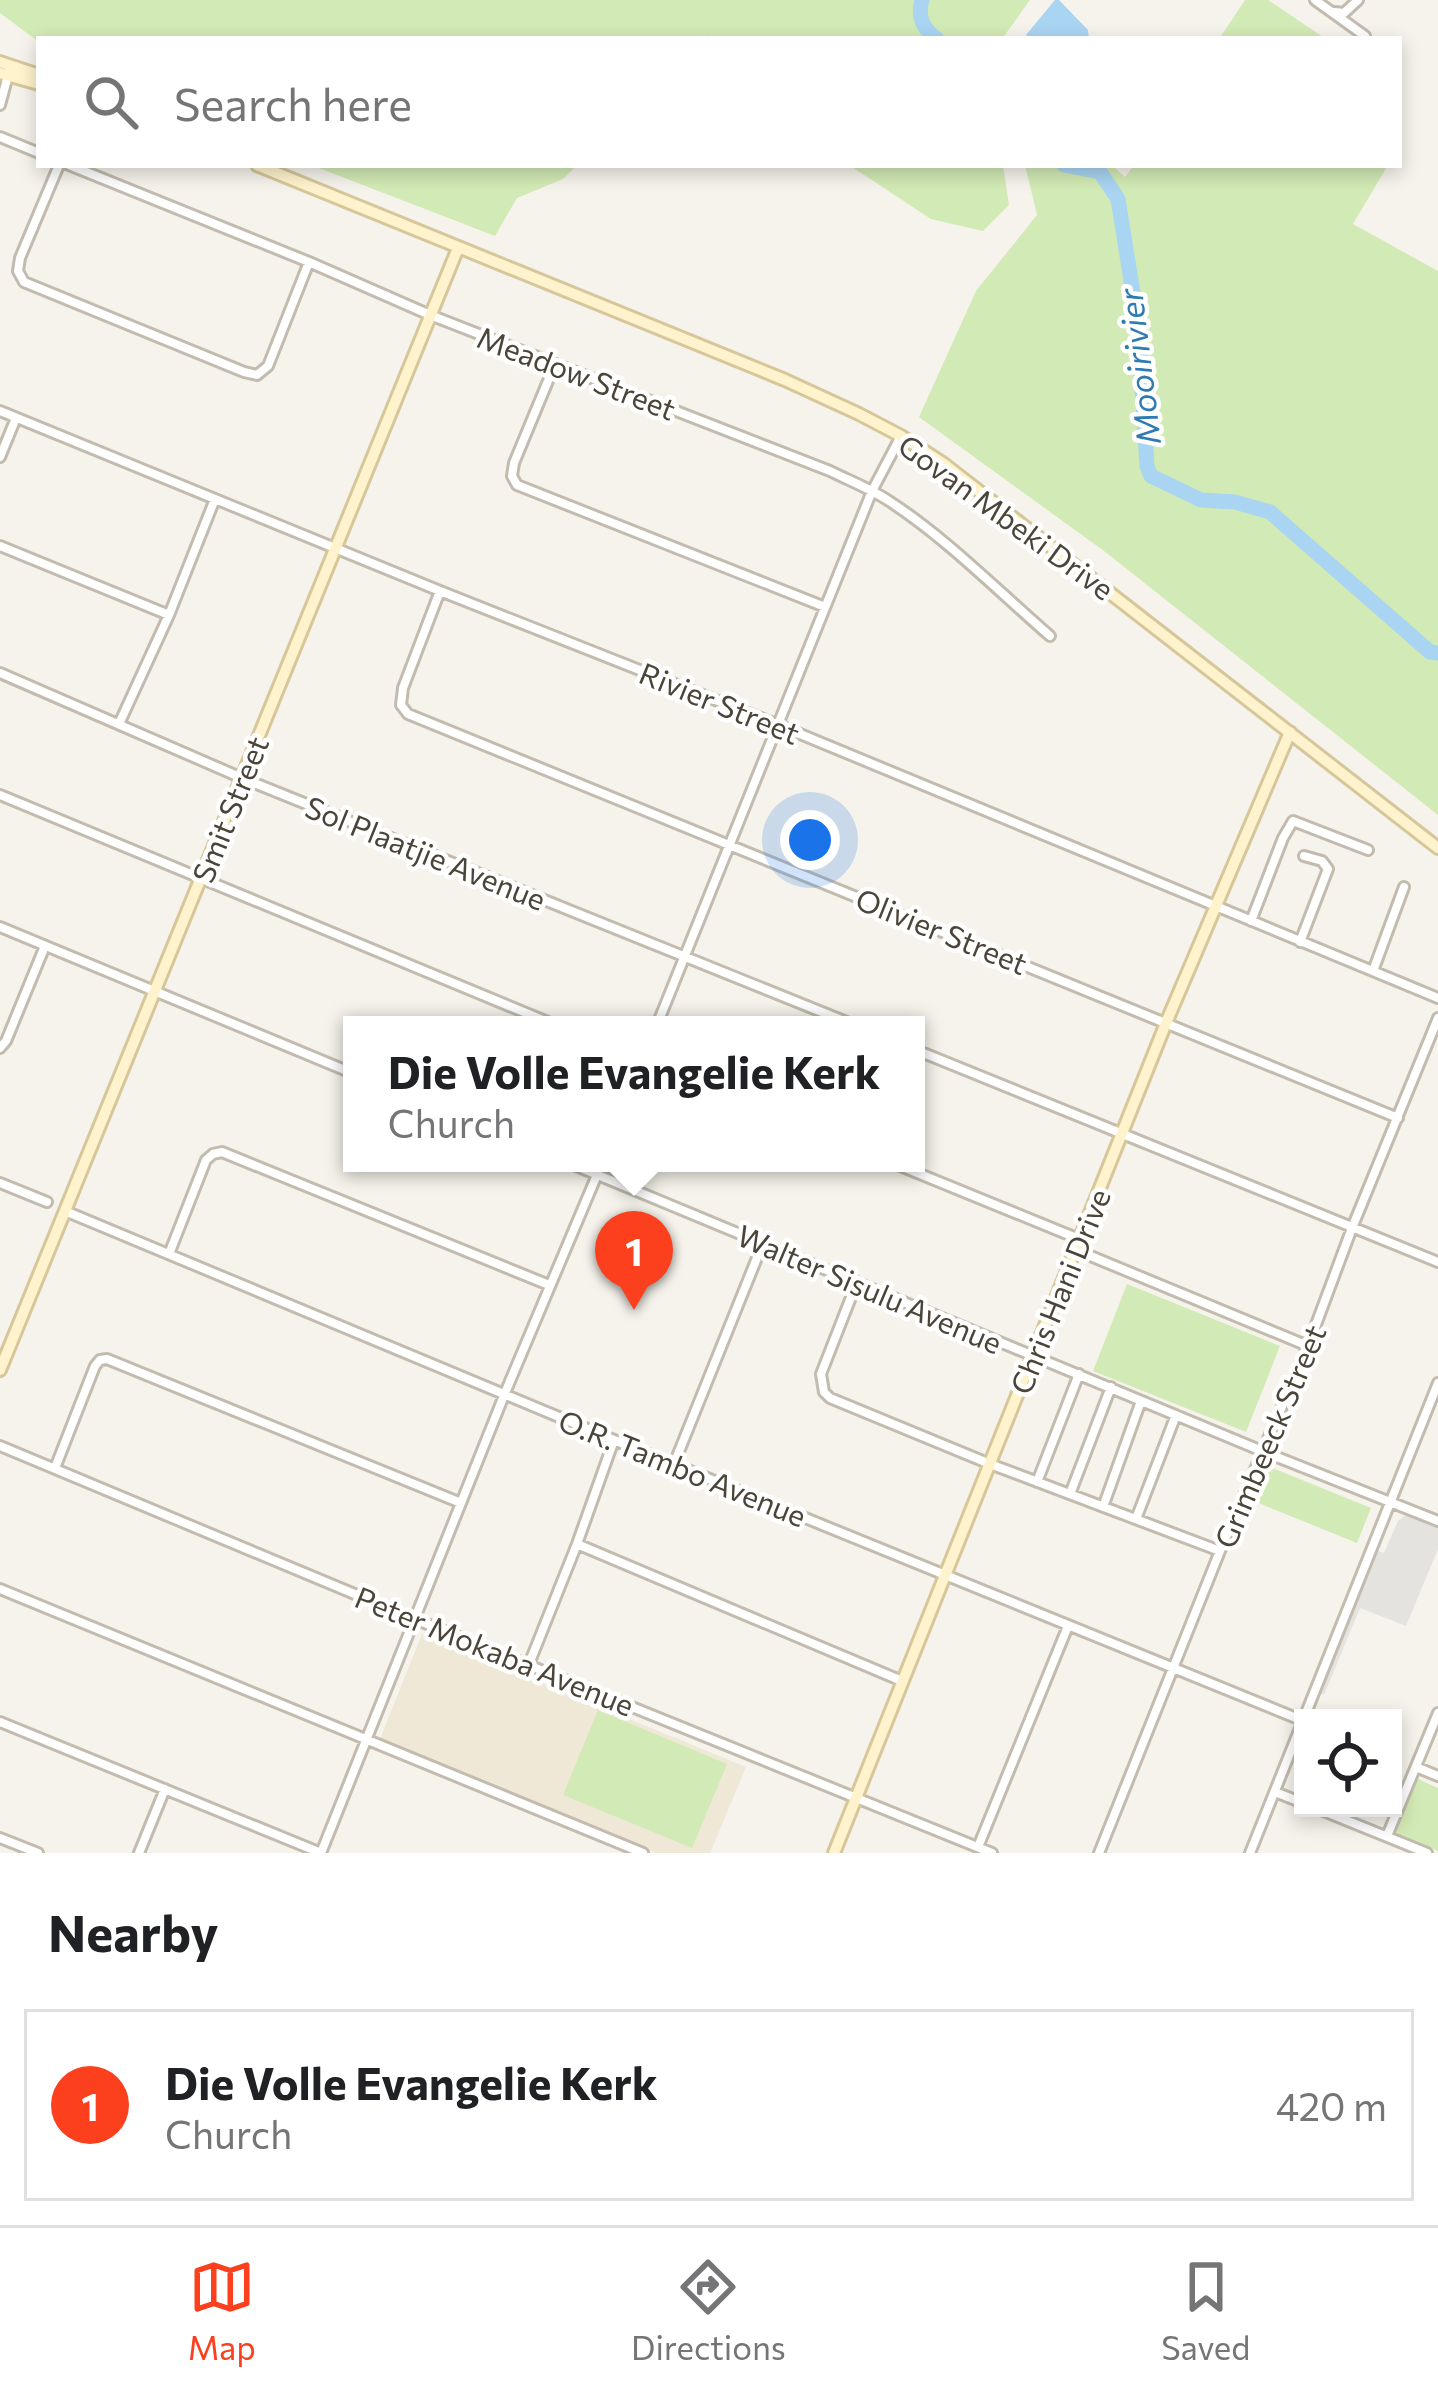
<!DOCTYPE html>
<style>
:root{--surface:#fff;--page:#f6f6f6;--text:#202124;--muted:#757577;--line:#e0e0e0;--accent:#fc3f1d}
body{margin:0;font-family:Commissioner,sans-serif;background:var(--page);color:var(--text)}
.controls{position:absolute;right:36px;bottom:36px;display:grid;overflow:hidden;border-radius:0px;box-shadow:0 6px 18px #0003}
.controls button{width:108px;height:108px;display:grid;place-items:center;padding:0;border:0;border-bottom:3px solid var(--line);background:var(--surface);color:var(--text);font:60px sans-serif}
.you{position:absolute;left:810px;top:840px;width:42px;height:42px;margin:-30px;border:9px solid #fff;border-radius:50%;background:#1a73e8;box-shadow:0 0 0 18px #1a73e833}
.badge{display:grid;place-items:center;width:78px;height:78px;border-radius:50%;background:var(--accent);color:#fff;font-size:39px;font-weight:700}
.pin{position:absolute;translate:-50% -99px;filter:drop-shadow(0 3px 6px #0008)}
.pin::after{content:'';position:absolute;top:63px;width:42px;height:36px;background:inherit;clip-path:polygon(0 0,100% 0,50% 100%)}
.popup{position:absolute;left:343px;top:1016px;width:582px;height:156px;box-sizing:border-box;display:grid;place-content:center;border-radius:0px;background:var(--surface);filter:drop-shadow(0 3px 9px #0005);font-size:39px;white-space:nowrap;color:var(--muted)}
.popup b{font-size:45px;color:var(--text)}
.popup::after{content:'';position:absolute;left:50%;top:100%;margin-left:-24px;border:24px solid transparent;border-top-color:var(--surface)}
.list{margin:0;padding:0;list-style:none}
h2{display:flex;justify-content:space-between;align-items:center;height:156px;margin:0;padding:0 48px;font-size:51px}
h2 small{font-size:39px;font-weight:400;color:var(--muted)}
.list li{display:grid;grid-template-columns:78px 1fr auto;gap:36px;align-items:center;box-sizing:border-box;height:192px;margin:0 24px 24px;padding:0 24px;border:3px solid var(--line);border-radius:0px}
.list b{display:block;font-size:45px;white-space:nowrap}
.list p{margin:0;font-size:39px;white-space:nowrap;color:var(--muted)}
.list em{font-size:39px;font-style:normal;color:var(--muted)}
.icon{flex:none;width:66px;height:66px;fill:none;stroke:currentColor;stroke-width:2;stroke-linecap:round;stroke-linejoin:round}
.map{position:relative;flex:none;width:1438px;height:1853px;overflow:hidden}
.search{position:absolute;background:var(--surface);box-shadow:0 6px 18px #0003;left:36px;right:36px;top:36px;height:132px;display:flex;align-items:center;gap:30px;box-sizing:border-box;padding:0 42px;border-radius:0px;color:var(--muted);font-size:45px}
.sheet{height:372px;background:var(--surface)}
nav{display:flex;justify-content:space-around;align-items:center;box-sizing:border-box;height:168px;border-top:3px solid var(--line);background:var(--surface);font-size:33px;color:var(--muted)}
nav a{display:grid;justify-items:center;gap:6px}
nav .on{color:var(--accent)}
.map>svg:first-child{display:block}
.education{fill:#efe8d6}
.green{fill:#d2eab5}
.parking{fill:#e5e3e0}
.water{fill:#a9d4f2}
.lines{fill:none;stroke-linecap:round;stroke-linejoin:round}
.river{stroke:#a9d4f2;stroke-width:15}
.street-casing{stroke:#c2bbae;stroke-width:14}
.secondary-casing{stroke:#d6c79b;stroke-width:16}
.street{stroke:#fff;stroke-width:8}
.secondary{stroke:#fff3cd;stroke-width:10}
.labels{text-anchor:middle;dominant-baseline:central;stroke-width:9;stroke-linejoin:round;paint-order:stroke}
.street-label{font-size:30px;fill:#4b4439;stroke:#fff}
.water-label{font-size:33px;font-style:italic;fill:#2e7ab2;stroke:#fff}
</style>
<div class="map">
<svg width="1438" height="1853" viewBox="0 0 1438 1853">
<rect width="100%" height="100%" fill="#f6f3ec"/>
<path class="education" d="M422 1634 746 1767 710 1853H656L380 1739Z"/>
<path class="green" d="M0 0H1030L1002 39H709L704 35 700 39H39V42L0 13Z
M1245 0H1268L1326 39H1219Z
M311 165H577L563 179 517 198 495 236Z
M849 165H1003L1009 205 983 231 931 219Z
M1025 165H1112L1125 177 1134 165H1388L1353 224 1438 271V815L1104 551 919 417 976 291 1037 215Z
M1127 1284 1280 1346 1246 1432 1093 1371Z
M1260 1463 1371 1508 1357 1543 1246 1498Z
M598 1710 727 1764 692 1848 563 1795Z
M1418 1779 1438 1788V1851L1395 1833Z"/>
<path class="parking" d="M1409 1513 1438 1526V1549L1406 1626 1360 1608 1324 1695 1317 1692 1376 1550 1384 1553 1398 1521Z"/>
<path class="water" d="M1055 0H1059L1088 30 1089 39H1029L1026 35Z"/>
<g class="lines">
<path class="river" d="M922 0C917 17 923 29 937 39
M1064 165 1100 172 1118 199 1138 324 1147 466 1151 476 1201 500 1235 502 1270 512 1430 652 1438 653"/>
<defs>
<path id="street" d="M1315 0 1365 36
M1335 12 1344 13 1358 0
M0 105 9 72
M0 137 39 153
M59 165 20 258 18 271 24 282 244 372 257 375 268 366 309 262
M69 165 309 262 430 315 830 471C850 481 871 489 889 501 946 538 998 591 1050 636
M555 364 514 463 512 476 517 485 825 607
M0 411 440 591 776 724 1438 998
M0 457 16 418
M0 546 169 615
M440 591 403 688 401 705 408 714 1398 1118
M0 673 242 778 854 1025
M119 724 169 615 215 499
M0 795 555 1025
M1251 921 1283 838 1293 821 1368 850
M0 927 352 1073
M1300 942 1328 869 1322 861 1304 856
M1373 971 1404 887
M657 1025 872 491 901 436
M0 1048 6 1041 45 946
M916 1050 1438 1262
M569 1163 1262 1451 1438 1521
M893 1163 1079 1239
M0 1183 47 1202
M65 1211 614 1440 1301 1720
M1076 1250 1308 1346
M169 1254 206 1160 213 1154 222 1152 549 1285
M857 1282 821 1374 824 1392 830 1398 990 1464 1220 1551
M0 1446 405 1615 992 1853
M674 1464 763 1243
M55 1468 95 1366 100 1360 107 1359 461 1503
M1037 1482 1079 1374
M1070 1494 1111 1387
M1103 1507 1141 1401
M1136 1519 1176 1415
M577 1544 902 1681
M0 1589 643 1853
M529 1664 577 1544 614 1440
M0 1722 321 1853
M1416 1767 1438 1776
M1275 1792 1303 1803
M1316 1808 1427 1853
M1387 1836 1438 1713
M0 1838 38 1853
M978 1847 1068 1626
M139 1853 165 1789
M321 1853 505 1393 602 1163
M1099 1853 1220 1551 1308 1346 1352 1228 1438 1018
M1250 1853 1438 1383"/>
<path id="secondary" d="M0 62 39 75
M0 73 39 84
M257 165 785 380 859 414 901 436 944 464 1438 848
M0 1370 458 248
M834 1853 1166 1023 1290 732"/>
</defs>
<use href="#street" class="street-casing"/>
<use href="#secondary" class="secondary-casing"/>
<use href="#street" class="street"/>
<use href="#secondary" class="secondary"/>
</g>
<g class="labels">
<g class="street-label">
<text transform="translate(577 372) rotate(21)">Meadow Street</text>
<text transform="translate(1007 516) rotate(36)">Govan Mbeki Drive</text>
<text transform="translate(720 702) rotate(22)">Rivier Street</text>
<text transform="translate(229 809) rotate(-68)">Smit Street</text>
<text transform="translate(426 852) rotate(22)">Sol Plaatjie Avenue</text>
<text transform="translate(942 930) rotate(22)">Olivier Street</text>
<text transform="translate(870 1288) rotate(23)">Walter Sisulu Avenue</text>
<text transform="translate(1059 1291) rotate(-68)">Chris Hani Drive</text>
<text transform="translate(1269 1436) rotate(-67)">Grimbeeck Street</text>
<text transform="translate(683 1467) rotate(22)">O.R. Tambo Avenue</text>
<text transform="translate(495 1650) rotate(22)">Peter Mokaba Avenue</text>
</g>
<g class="water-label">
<text transform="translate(1138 367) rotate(-97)">Mooirivier</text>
</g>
</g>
</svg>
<div class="controls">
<button><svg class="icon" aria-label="locate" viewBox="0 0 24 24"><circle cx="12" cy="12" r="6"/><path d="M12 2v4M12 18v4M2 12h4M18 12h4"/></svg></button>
</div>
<div class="you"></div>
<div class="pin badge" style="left:634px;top:1310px">1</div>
<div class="popup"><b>Die Volle Evangelie Kerk</b>Church</div>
<div class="search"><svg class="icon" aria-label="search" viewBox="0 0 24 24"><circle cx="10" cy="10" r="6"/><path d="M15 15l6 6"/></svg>Search here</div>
</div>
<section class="sheet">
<h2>Nearby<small></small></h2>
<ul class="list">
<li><span class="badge">1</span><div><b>Die Volle Evangelie Kerk</b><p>Church</p></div><em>420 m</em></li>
</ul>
</section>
<nav>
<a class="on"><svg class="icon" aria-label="map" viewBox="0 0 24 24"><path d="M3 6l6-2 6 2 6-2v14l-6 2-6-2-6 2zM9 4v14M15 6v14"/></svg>Map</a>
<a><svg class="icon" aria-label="directions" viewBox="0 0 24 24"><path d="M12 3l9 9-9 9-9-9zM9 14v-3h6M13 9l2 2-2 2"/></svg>Directions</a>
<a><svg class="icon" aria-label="saved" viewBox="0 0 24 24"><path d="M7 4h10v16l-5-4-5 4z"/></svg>Saved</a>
</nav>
